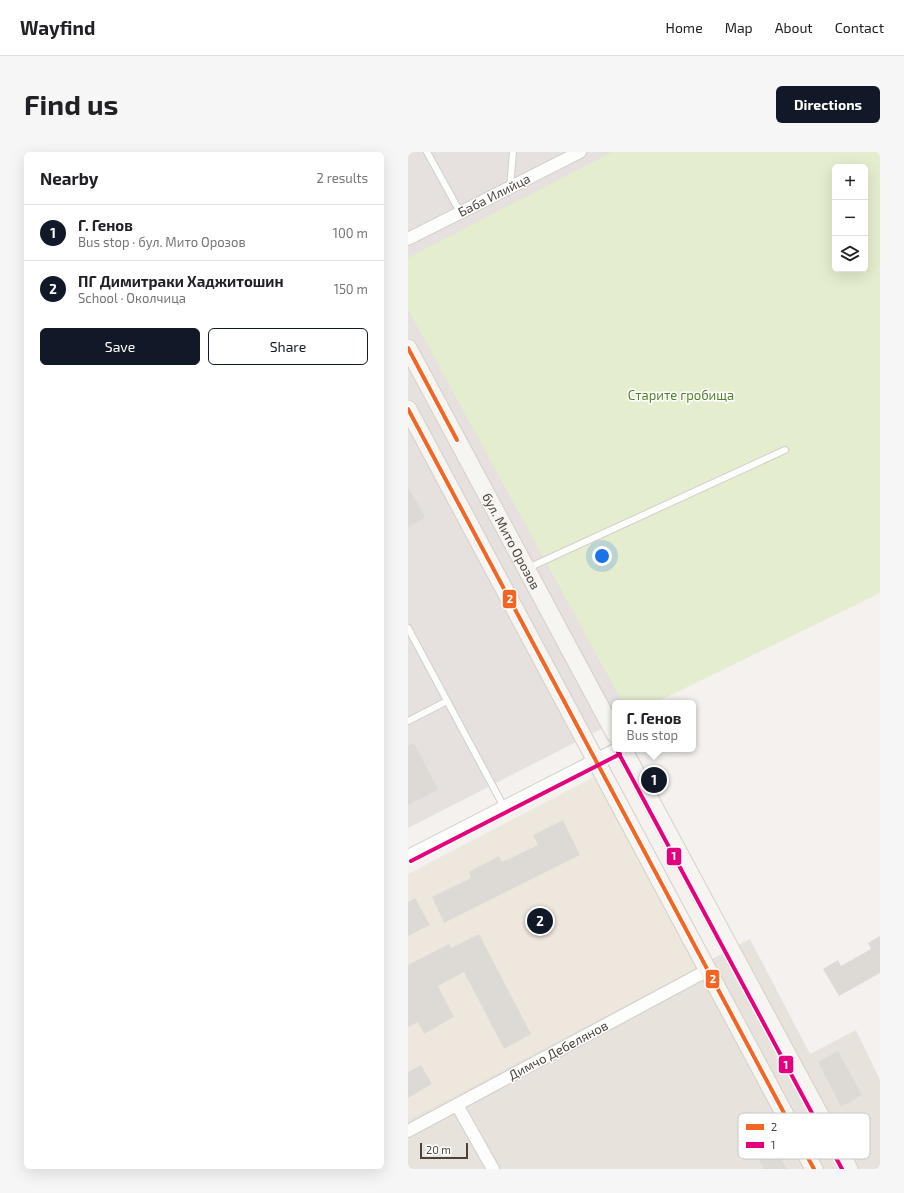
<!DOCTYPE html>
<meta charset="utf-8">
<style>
:root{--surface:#fff;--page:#f6f6f6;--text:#202124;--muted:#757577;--line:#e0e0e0;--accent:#111827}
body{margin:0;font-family:"Exo 2",sans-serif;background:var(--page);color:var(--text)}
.controls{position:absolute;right:12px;top:12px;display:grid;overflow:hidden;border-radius:6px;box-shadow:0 4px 16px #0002}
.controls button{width:36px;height:36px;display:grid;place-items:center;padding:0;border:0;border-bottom:1px solid var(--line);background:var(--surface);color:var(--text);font:20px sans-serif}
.scale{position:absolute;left:12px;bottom:10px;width:48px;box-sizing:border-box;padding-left:4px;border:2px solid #4b4239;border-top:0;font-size:11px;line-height:14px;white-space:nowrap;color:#4b4239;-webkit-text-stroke:3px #fff;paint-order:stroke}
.you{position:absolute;left:194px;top:404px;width:14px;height:14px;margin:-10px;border:3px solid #fff;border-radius:50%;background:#1a73e8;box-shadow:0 0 0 6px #1a73e833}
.badge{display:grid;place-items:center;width:26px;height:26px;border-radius:50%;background:var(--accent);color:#fff;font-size:13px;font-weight:700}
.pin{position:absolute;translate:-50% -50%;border:2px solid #fff;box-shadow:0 1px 4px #0006}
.popup{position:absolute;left:204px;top:548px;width:84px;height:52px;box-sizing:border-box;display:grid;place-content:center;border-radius:6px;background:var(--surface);filter:drop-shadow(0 1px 3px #0005);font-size:13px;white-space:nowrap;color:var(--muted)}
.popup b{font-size:15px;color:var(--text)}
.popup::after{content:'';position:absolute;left:50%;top:100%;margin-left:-8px;border:8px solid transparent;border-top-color:var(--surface)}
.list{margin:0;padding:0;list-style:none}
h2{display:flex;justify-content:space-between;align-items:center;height:52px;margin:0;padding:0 16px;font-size:17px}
h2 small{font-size:13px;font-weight:400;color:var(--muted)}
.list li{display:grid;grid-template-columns:26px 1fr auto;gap:12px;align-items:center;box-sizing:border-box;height:56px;padding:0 16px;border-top:1px solid var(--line)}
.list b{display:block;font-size:15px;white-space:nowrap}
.list p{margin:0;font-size:13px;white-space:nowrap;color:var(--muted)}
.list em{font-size:13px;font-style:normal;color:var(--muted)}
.actions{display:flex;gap:8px;padding:12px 16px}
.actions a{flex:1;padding:9px 0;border:1px solid var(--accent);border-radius:6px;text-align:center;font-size:14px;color:var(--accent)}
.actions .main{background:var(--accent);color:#fff}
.icon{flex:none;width:22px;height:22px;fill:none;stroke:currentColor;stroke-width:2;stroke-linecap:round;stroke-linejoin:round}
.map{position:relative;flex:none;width:472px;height:1017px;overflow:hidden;border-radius:6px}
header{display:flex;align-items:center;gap:24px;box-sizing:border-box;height:56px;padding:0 20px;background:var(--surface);border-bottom:1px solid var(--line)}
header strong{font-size:19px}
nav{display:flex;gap:22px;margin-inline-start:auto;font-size:14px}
.intro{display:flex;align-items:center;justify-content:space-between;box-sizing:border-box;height:96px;padding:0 24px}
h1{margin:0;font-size:28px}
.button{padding:10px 18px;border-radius:6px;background:var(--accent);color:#fff;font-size:14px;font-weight:700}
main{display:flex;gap:24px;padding:0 24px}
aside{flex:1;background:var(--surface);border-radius:6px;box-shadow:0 4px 16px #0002}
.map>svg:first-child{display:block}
.residential{fill:#e7e2db}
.industrial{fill:#e6e1de;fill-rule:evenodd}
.education{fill:#eee7dd}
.green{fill:#e4edce;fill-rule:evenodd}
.building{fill:#dddad6}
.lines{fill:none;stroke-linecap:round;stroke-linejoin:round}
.service-casing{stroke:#d2cfcb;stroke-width:8}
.minor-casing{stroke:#d2cfcb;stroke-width:14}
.secondary-casing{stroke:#d5cfc6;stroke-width:19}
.service{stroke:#fdfdfc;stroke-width:6}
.minor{stroke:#fdfdfc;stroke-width:12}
.secondary{stroke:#f7f5f1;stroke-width:17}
.bus-1-casing{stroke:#fff;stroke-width:7}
.bus-2-casing{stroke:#fff;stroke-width:7}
.bus-1{stroke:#f26522;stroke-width:4}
.bus-2{stroke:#e5007d;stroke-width:4}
.labels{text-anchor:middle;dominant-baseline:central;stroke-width:3;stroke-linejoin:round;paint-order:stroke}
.street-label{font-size:13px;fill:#4b4239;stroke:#fff}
.park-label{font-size:13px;fill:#528029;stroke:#fff}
.key{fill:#fff;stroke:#c9c6c4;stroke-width:1}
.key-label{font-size:11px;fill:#4b4239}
.line-badge{stroke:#fff;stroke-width:1.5}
.badge-label{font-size:11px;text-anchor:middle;font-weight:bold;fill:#fff}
</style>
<header>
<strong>Wayfind</strong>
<nav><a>Home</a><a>Map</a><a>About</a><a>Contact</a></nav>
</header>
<div class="intro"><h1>Find us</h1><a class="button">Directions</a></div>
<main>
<aside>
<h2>Nearby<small>2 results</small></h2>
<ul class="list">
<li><span class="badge">1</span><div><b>Г. Генов</b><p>Bus stop · бул. Мито Орозов</p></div><em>100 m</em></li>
<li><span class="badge">2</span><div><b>ПГ Димитраки Хаджитошин</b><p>School · Околчица</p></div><em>150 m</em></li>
</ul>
<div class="actions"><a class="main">Save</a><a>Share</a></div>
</aside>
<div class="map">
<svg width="472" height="1017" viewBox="0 0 472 1017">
<rect width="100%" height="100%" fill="#f4f1ee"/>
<path class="residential" d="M342 787 402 902 448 878 472 928V1017H0V968Z"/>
<path class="industrial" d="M0 0H472V440L246 551H207V570L0 676ZM427 15H457V117H427Z"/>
<path class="education" d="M188 624 290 815 0 968V722Z"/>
<path class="green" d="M204 0H472V441L246 551H215L0 157V106ZM427 15H457V117H427Z"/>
<path class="building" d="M0 335 17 365 0 375Z
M6 591 30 638 0 653V594Z
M155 668 172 703 36 771 24 745 63 726 61 720 91 704 94 710 130 693 125 683Z
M7 746 22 773 0 784V750Z
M71 782 123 882 96 897 56 820 30 834 46 865 16 882 10 870 0 875V813L41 792 43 796Z
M472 784V821L431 844 415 817 430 808 433 814 463 797 460 791Z
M430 899 454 943 433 955 410 910Z
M13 913 24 932 0 946V920Z
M368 998 379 1017H356L351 1008Z"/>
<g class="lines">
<defs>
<path id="service" d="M19 0 52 60
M102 35 105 0
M120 416 377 298
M0 476 96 655
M0 569 39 549"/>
<path id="minor" d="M0 87 172 0
M0 704 209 597
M49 953 85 1017
M0 979 300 818"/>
<g id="secondary">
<path id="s1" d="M0 196 207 582"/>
<path d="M0 257 406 1017"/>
<path d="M215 597 441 1017"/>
</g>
</defs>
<use href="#service" class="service-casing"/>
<use href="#minor" class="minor-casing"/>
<use href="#secondary" class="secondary-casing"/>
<use href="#service" class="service"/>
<use href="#minor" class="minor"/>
<use href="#secondary" class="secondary"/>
<defs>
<path id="bus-1" d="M0 196 49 288
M0 257 406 1017"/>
<path id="bus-2" d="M210 600 434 1017
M3 709 212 602"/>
</defs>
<use href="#bus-1" class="bus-1-casing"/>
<use href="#bus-2" class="bus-2-casing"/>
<use href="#bus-1" class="bus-1"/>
<use href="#bus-2" class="bus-2"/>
</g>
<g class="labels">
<g class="street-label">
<text transform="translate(86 43) rotate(-27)">Баба Илийца</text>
<text stroke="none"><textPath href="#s1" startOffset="219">бул. Мито Орозов</textPath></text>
<text transform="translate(150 898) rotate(-28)">Димчо Дебелянов</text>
</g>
<g class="park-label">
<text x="273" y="243">Старите гробища</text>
</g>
</g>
<rect x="330" y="961" width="132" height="46" rx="6" class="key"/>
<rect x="338" y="972" width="18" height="6" fill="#f26522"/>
<rect x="338" y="990" width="18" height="6" fill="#e5007d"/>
<g class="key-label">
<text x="363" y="979">2</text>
<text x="363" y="997">1</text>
</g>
<g class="line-badge">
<rect x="94" y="437" width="15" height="20" rx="4" fill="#f26522"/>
<rect x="258" y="695" width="16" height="19" rx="4" fill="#e5007d"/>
<rect x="297" y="817" width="15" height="20" rx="4" fill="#f26522"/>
<rect x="370" y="903" width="16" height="19" rx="4" fill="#e5007d"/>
</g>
<g class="badge-label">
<text x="102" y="451">2</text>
<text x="266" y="708">1</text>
<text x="305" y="831">2</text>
<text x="378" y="917">1</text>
</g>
</svg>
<div class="controls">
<button>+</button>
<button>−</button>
<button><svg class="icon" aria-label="layers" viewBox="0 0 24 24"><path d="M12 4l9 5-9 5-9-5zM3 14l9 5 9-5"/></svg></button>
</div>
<div class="scale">20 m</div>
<div class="you"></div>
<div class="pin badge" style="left:246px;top:628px">1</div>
<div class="popup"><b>Г. Генов</b>Bus stop</div>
<div class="pin badge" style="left:132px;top:769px">2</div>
</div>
</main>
